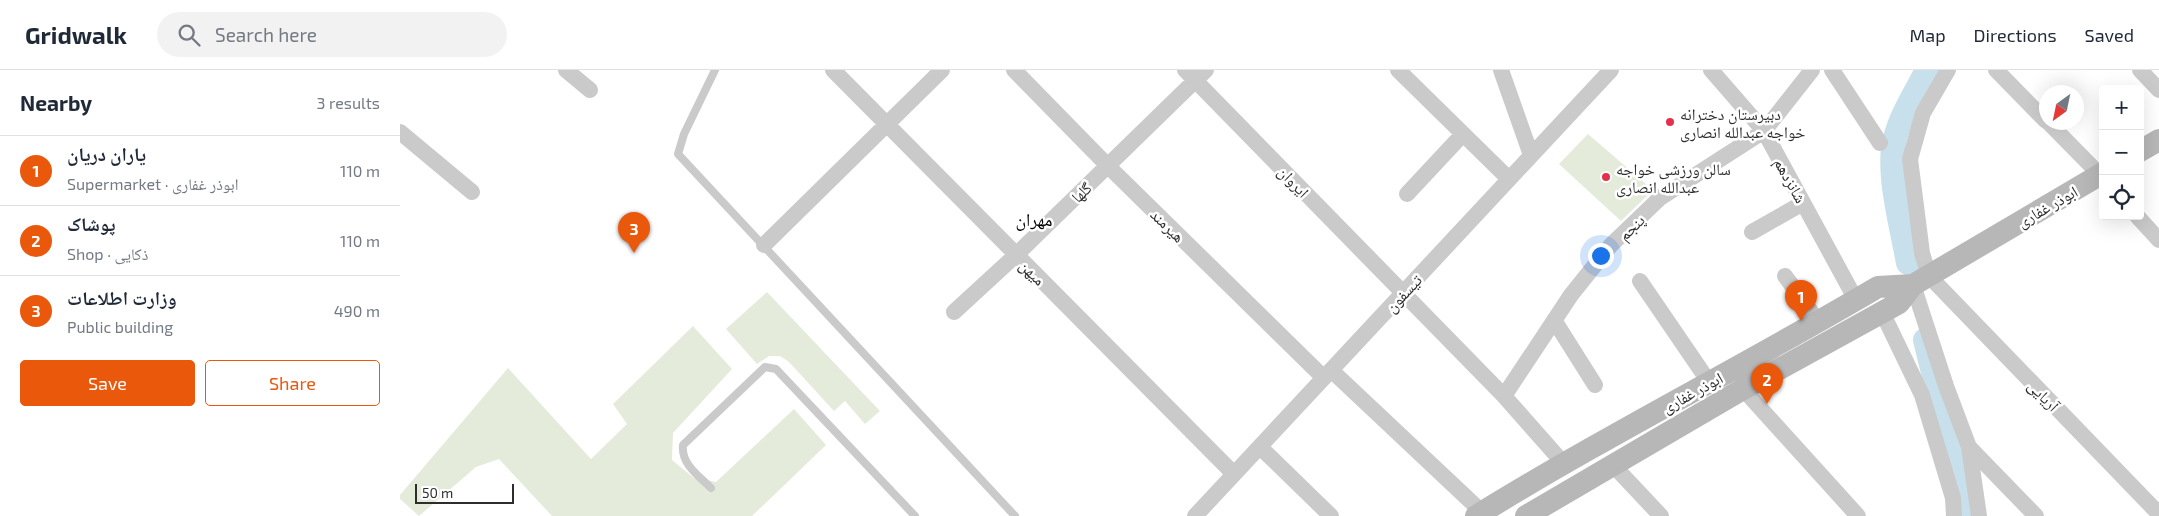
<!DOCTYPE html>
<meta charset="utf-8">
<style>
:root{--surface:#fff;--page:#f2f2f3;--text:#1f2937;--muted:#747a83;--line:#e0e1e3;--accent:#ea580c}
body{margin:0;font-family:"Exo 2","Noto Naskh Arabic",sans-serif;background:var(--page);color:var(--text)}
.controls{position:absolute;right:15px;top:15px;display:grid;overflow:hidden;border-radius:5px;box-shadow:0 5px 20px #0002}
.controls button{width:45px;height:45px;display:grid;place-items:center;padding:0;border:0;border-bottom:1px solid var(--line);background:var(--surface);color:var(--text);font:25px sans-serif}
.compass{position:absolute;left:1639px;top:15px;width:45px;height:45px;border-radius:50%;background:var(--surface);box-shadow:0 5px 20px #0002;rotate:213deg}
.scale{position:absolute;left:15px;bottom:12px;width:99px;box-sizing:border-box;padding-left:5px;border:2px solid #2d2d2d;border-top:0;font-size:14px;line-height:18px;white-space:nowrap;color:#2d2d2d;-webkit-text-stroke:4px #fff;paint-order:stroke}
.you{position:absolute;left:1200px;top:185px;width:18px;height:18px;margin:-12px;border:4px solid #fff;border-radius:50%;background:#1a73e8;box-shadow:0 0 0 8px #1a73e833}
.badge{display:grid;place-items:center;width:32px;height:32px;border-radius:50%;background:var(--accent);color:#fff;font-size:16px;font-weight:700}
.pin{position:absolute;translate:-50% -41px;filter:drop-shadow(0 1px 2px #0008)}
.pin::after{content:'';position:absolute;top:26px;width:18px;height:15px;background:inherit;clip-path:polygon(0 0,100% 0,50% 100%)}
.list{margin:0;padding:0;list-style:none}
h2{display:flex;justify-content:space-between;align-items:center;height:65px;margin:0;padding:0 20px;font-size:21px}
h2 small{font-size:16px;font-weight:400;color:var(--muted)}
.list li{display:grid;grid-template-columns:32px 1fr auto;gap:15px;align-items:center;box-sizing:border-box;height:70px;padding:0 20px;border-top:1px solid var(--line)}
.list b{display:block;font-size:19px;white-space:nowrap}
.list p{margin:0;font-size:16px;white-space:nowrap;color:var(--muted)}
.list em{font-size:16px;font-style:normal;color:var(--muted)}
.actions{display:flex;gap:10px;padding:15px 20px}
.actions a{flex:1;padding:11px 0;border:1px solid var(--accent);border-radius:5px;text-align:center;font-size:18px;color:var(--accent)}
.actions .main{background:var(--accent);color:#fff}
.icon{flex:none;width:28px;height:28px;fill:none;stroke:currentColor;stroke-width:2;stroke-linecap:round;stroke-linejoin:round}
.map{position:relative;flex:none;width:1759px;height:446px;overflow:hidden}
header{display:flex;align-items:center;gap:30px;box-sizing:border-box;height:70px;padding:0 25px;background:var(--surface);border-bottom:1px solid var(--line)}
header strong{font-size:24px}
nav{display:flex;gap:28px;margin-inline-start:auto;font-size:18px}
.search{width:350px;height:45px;background:var(--page);display:flex;align-items:center;gap:12px;box-sizing:border-box;padding:0 18px;border-radius:28px;color:var(--muted);font-size:19px}
main{display:flex}
aside{flex:1;background:var(--surface)}
.map>svg:first-child{display:block}
.green{fill:#e5ebdb}
.lines{fill:none;stroke-linecap:round;stroke-linejoin:round}
.river{stroke:#c7e0eb;stroke-width:24}
.service{stroke:#cacaca;stroke-width:8}
.minor{stroke:#cacaca;stroke-width:16}
.secondary{stroke:#b7b7b7;stroke-width:22}
.poi-dot{fill:#e3314d;stroke:#fff;stroke-width:2}
.labels{text-anchor:middle;dominant-baseline:central;stroke-width:5;stroke-linejoin:round;paint-order:stroke}
.poi-label{font-size:16px;fill:#2d2d2d;stroke:#fff;text-anchor:start}
.street-label{font-size:16px;fill:#2d2d2d;stroke:#fff}
.neighbourhood-label{font-size:18px;fill:#000;stroke:#fff}
</style>
<header>
<strong>Gridwalk</strong>
<div class="search"><svg class="icon" aria-label="search" viewBox="0 0 24 24"><circle cx="10" cy="10" r="6"/><path d="M15 15l6 6"/></svg>Search here</div>
<nav><a>Map</a><a>Directions</a><a>Saved</a></nav>
</header>
<main>
<aside>
<h2>Nearby<small>3 results</small></h2>
<ul class="list">
<li><span class="badge">1</span><div><b>یاران دریان</b><p>Supermarket · ابوذر غفاری</p></div><em>110 m</em></li>
<li><span class="badge">2</span><div><b>پوشاک</b><p>Shop · ذکایی</p></div><em>110 m</em></li>
<li><span class="badge">3</span><div><b>وزارت اطلاعات</b><p>Public building</p></div><em>490 m</em></li>
</ul>
<div class="actions"><a class="main">Save</a><a>Share</a></div>
</aside>
<div class="map">
<svg width="1759" height="446" viewBox="0 0 1759 446">
<rect width="100%" height="100%" fill="#fff"/>
<path class="green" d="M1188 64 1253 120 1221 151 1159 94Z
M367 222 480 341 465 354 445 331 434 341 389 292 380 286H369L357 294 326 259Z
M293 256 332 299 273 363 272 390 294 408 316 412 394 339 426 375 352 446H152L99 389 76 397 19 446 0 429V425L108 298 191 389 227 354 213 334Z"/>
<g class="lines">
<path class="river" d="M1508 193C1502 159 1489 112 1493 78 1497 50 1515 24 1527 0
M1525 270 1568 446"/>
<path class="service" d="M315 0 284 64 278 84 615 446
M311 418C298 405 281 394 283 375L365 297 376 299 515 446"/>
<path class="minor" d="M166 0 190 20
M433 0 834 404
M614 0 708 96 924 308
M785 0 1104 326 1165 395
M998 0 1109 109
M1101 0 1131 85
M1311 0 1364 61 1456 230
M1432 0 1480 73
M1548 0 1523 43 1510 89 1522 183 1529 206 1759 444
M1596 0 1646 51
M1740 0 1759 20
M1648 52 1703 108
M0 62 72 122
M1007 124 1063 64
M1737 146 1759 170
M1352 162 1403 133
M364 175 542 0
M1385 206 1418 251
M1240 211 1309 312
M1513 215 1546 316 1569 377 1579 446
M554 242 616 185 806 0
M1482 242 1522 325 1553 428 1554 446
M1154 250 1195 315
M931 300 1082 442
M1343 319 1458 446
M1104 326 1171 225 1211 175 1260 128 1364 61 1412 0
M860 377 931 446
M1569 377 1636 446
M1213 395 1261 446
M795 446 1211 0"/>
<path class="secondary" d="M1740 81 1759 70
M1076 446C1207 365 1346 295 1478 217L1513 215
M1126 446 1343 319 1499 233 1513 215 1703 103"/>
</g>
<g class="poi-dot">
<circle cx="1270" cy="52" r="5"/>
<circle cx="1206" cy="107" r="5"/>
</g>
<g class="labels">
<g class="poi-label">
<text x="1280" y="43">دبیرستان دخترانه<tspan x="1280" dy="18">خواجه عبدالله انصاری</tspan></text>
<text x="1216" y="98">سالن ورزشی خواجه<tspan x="1216" dy="18">عبدالله انصاری</tspan></text>
</g>
<g class="street-label">
<text transform="translate(1391 110) rotate(61)">شانزدهم</text>
<text transform="translate(894 111) rotate(46)">ایروان</text>
<text transform="translate(681 122) rotate(-44)">گلها</text>
<text transform="translate(1647 136) rotate(-30)">ابوذر غفاری</text>
<text transform="translate(768 155) rotate(44)">هیرمند</text>
<text transform="translate(1231 157) rotate(-44)">پنجم</text>
<text transform="translate(633 202) rotate(45)">میهن</text>
<text transform="translate(1003 223) rotate(-47)">تیسفون</text>
<text transform="translate(1292 322) rotate(-29)">ابوذر غفاری</text>
<text transform="translate(1644 325) rotate(46)">آریایی</text>
</g>
<g class="neighbourhood-label">
<text x="634" y="149">مهران</text>
</g>
</g>
</svg>
<div class="controls">
<button>+</button>
<button>−</button>
<button><svg class="icon" aria-label="locate" viewBox="0 0 24 24"><circle cx="12" cy="12" r="6"/><path d="M12 2v4M12 18v4M2 12h4M18 12h4"/></svg></button>
</div>
<svg class="compass" viewBox="-18 -18 36 36"><path d="M0-13l5 13h-10z" fill="#e53935"/><path d="M0 13l5-13h-10z" fill="#747a83"/></svg>
<div class="scale">50 m</div>
<div class="you"></div>
<div class="pin badge" style="left:1401px;top:251px">1</div>
<div class="pin badge" style="left:1367px;top:334px">2</div>
<div class="pin badge" style="left:234px;top:183px">3</div>
</div>
</main>
